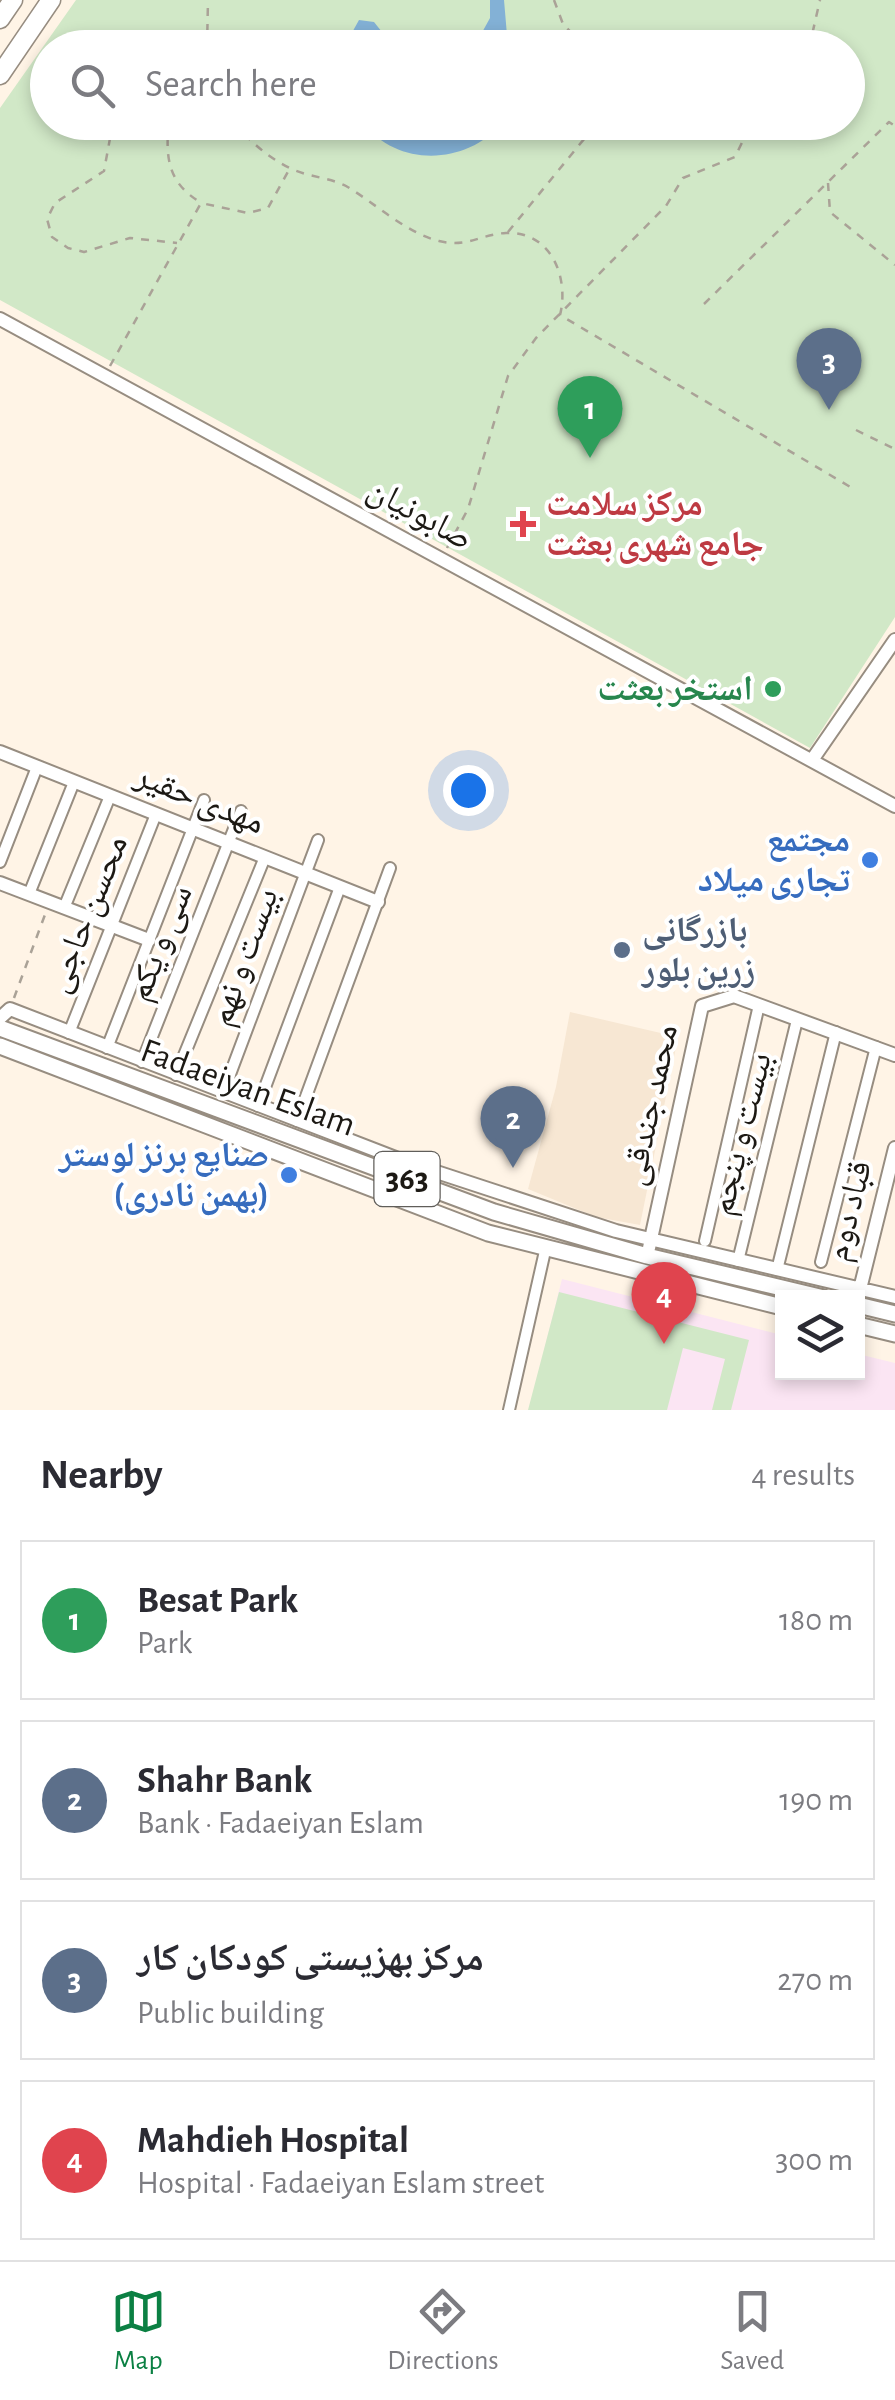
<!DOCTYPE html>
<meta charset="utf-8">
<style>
:root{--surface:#fff;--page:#f2f2f3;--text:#2b2b33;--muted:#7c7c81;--line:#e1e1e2;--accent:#0b8043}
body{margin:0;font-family:"Alegreya Sans","Noto Naskh Arabic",sans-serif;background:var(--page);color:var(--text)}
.controls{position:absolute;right:30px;bottom:30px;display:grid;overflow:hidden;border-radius:0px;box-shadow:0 5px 15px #0003}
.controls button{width:90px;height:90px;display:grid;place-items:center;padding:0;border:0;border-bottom:2px solid var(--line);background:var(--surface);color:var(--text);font:50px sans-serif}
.you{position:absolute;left:468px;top:790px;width:35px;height:35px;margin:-25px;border:8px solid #fff;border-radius:50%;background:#1a73e8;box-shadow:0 0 0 15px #1a73e833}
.badge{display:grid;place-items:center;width:65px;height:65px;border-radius:50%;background:var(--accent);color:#fff;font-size:32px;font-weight:700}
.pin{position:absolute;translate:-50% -82px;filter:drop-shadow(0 2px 5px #0008)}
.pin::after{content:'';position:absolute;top:52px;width:35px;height:30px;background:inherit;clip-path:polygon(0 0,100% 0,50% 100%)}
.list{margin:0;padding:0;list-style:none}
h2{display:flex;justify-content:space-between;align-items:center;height:130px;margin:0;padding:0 40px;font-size:42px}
h2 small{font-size:32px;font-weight:400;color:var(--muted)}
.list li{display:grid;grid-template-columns:65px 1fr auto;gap:30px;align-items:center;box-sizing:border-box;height:160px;margin:0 20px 20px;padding:0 20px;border:2px solid var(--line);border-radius:0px}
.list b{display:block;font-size:38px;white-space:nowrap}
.list p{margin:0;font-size:32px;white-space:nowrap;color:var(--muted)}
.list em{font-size:32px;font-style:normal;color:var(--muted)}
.icon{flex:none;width:55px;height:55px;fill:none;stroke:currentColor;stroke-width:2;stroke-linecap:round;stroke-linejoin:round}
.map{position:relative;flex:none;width:895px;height:1410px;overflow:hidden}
.search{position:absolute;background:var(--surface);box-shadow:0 5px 15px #0003;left:30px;right:30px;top:30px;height:110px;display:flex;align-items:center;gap:25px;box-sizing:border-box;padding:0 35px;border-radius:55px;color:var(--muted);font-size:38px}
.sheet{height:850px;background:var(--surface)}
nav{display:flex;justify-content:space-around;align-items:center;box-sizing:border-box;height:140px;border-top:2px solid var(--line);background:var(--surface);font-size:28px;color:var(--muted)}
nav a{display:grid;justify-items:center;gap:5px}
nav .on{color:var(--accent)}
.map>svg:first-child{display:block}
.built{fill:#f7e7d3}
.medical{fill:#fbe5f3}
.green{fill:#d1e8c7;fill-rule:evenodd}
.water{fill:#83b1d6}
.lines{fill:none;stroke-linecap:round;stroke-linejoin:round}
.minor-casing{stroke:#978d81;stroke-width:14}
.tertiary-casing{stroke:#978d81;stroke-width:16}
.primary-casing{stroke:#978d81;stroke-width:19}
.trunk-casing{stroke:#978d81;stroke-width:21}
.path{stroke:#aaa297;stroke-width:2.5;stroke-dasharray:8 8;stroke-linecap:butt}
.minor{stroke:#fff;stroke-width:10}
.tertiary{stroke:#fff;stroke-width:12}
.primary{stroke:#fff;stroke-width:15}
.trunk{stroke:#fff;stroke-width:18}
.health-dot{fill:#e0444e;stroke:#fff;stroke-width:4}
.leisure-dot{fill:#2e9e5b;stroke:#fff;stroke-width:4}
.shop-dot{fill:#3f7fe0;stroke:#fff;stroke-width:4}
.service-dot{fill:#5c6f8a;stroke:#fff;stroke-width:4}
.labels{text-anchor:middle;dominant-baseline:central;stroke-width:8;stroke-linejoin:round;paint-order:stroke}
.shield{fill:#fff;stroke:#605e5a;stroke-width:2.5}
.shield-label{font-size:32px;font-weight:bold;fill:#1c1914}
.health-label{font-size:35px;font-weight:bold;fill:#be3a42;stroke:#fff;text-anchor:start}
.street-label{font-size:35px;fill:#1c1914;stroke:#fff}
.leisure-label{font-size:35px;font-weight:bold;fill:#27864d;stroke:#fff;text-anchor:end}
.shop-label{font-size:35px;font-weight:bold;fill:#366cbe;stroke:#fff;text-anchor:end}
.service-label{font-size:35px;font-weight:bold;fill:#4e5e75;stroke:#fff;text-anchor:start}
</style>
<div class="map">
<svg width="895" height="1410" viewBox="0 0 895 1410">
<rect width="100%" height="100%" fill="#fff4e6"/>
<path class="built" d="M570 1012 678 1037 640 1225 596 1217 528 1189 556 1087Z"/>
<path class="medical" d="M562 1279 782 1335V1372H858V1354L895 1363V1410H529Z"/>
<path class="green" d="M76 0H895V617L810 748 0 300V108ZM48 48H848V122H48Z
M559 1292 749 1340 731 1410H712L725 1359 683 1348 667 1410H528Z"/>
<path class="water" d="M490 0H504L508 47H474L490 18Z
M359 20 374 22 394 47H344Z
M363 123H502C467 165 398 168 363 123Z"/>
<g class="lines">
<defs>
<path id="minor" d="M0 862 37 767
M29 894 74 782
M64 908 110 796
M69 1033 156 814
M107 1048 204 800
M142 1062 241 811
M176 1075 265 857
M223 1093 318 840
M258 1106 340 887
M297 1121 390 868
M705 1241 759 1005
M738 1261 797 1020
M821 1262 876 1047
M777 1270 836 1032
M509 1410 545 1251"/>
<path id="tertiary" d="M0 319 895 806
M0 752 378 902
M812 760 895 640
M0 883 149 940
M0 1018 10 1009 406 1162 616 1231 895 1297
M649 1248 702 1006 734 996 895 1055
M860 1289 895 1148"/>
<path id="primary" d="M0 1028 494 1212 647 1256 824 1298
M0 1046 488 1233 782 1307
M858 1305 895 1314
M858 1325 895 1334"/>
<path id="trunk" d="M0 19 13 0
M0 75 51 0"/>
</defs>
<use href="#minor" class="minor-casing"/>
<use href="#tertiary" class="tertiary-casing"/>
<use href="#primary" class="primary-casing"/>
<use href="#trunk" class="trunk-casing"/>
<path class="path" d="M554 0 563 24 586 48
M207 48 208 0
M809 48 820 0
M113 122 104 171 55 203 47 219 52 237 68 248 84 252 130 238 177 243
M169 122C165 157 168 183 200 202
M234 122C251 143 270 159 294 170 311 177 330 178 346 186 375 203 406 233 439 241 468 248 481 234 506 233 553 231 569 280 560 315L852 488
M828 183 830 212 895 265
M508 232 598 122
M704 304 889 122 895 126
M110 366 201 203 248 213 268 208 290 168
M856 430 895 449
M447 548 468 509 508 376 536 338 666 206 683 178 735 157 752 122
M14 998 46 912"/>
<use href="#minor" class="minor"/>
<use href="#tertiary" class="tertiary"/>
<use href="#primary" class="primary"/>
<use href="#trunk" class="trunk"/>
</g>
<path class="health-dot" d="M518 509h10v10h10v10h-10v10h-10v-10h-10v-10h10z"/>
<circle class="leisure-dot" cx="773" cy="689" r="10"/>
<g class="shop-dot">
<circle cx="870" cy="860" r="10"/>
<circle cx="289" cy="1175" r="10"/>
</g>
<circle class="service-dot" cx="622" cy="950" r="10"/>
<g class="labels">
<rect class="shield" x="374.5" y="1152" width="65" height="54" rx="8"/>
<g class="shield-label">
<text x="407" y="1179">363</text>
</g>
<g class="health-label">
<text x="546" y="504">مرکز سلامت<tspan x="546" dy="40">جامع شهری بعثت</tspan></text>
</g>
<g class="street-label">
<text transform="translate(420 514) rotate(29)">صابونیان</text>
<text transform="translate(200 799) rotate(22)">مهدی حقیر</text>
<text transform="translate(87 914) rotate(-68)">محسن حاجی</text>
<text transform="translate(160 943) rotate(-68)">سی و یکم</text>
<text transform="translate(244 957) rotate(-70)">بیست و نهم</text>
<text transform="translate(248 1088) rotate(20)">Fadaeiyan Eslam</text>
<text transform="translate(650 1105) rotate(-78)">محمد جندقی</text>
<text transform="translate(741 1134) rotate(-76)">بیست و پنجم</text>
<text transform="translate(849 1211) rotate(-76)">قباد دوم</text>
</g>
<g class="leisure-label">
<text x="753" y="689">استخر بعثت</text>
</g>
<g class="shop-label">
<text x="850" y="840">مجتمع<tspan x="850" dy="40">تجاری میلاد</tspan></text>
<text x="269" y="1155">صنایع برنز لوستر<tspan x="269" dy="40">(بهمن نادری)</tspan></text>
</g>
<g class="service-label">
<text x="642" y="930">بازرگانی<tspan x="642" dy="40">زرین بلور</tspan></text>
</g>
</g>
</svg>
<div class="controls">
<button><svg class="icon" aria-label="layers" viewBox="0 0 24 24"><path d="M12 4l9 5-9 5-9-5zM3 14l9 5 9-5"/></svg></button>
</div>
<div class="you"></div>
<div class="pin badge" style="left:590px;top:458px;background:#2e9e5b">1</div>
<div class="pin badge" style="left:513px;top:1168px;background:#5c6f8a">2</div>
<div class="pin badge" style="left:829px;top:410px;background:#5c6f8a">3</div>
<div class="pin badge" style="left:664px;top:1344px;background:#e0444e">4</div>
<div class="search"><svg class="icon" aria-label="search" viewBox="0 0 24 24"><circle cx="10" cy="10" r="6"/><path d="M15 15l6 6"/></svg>Search here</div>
</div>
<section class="sheet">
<h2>Nearby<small>4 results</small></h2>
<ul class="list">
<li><span class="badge" style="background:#2e9e5b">1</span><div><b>Besat Park</b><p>Park</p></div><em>180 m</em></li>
<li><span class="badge" style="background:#5c6f8a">2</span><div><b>Shahr Bank</b><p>Bank · Fadaeiyan Eslam</p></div><em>190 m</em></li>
<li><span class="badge" style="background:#5c6f8a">3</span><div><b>مرکز بهزیستی کودکان کار</b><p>Public building</p></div><em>270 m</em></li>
<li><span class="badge" style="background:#e0444e">4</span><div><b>Mahdieh Hospital</b><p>Hospital · Fadaeiyan Eslam street</p></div><em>300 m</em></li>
</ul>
</section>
<nav>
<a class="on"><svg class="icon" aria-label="map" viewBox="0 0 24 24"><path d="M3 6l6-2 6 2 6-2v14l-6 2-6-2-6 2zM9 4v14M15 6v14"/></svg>Map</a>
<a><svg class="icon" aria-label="directions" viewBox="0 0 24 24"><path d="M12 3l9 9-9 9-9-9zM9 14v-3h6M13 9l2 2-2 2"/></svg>Directions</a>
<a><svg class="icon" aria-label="saved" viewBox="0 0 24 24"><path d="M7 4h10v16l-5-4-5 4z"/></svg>Saved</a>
</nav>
